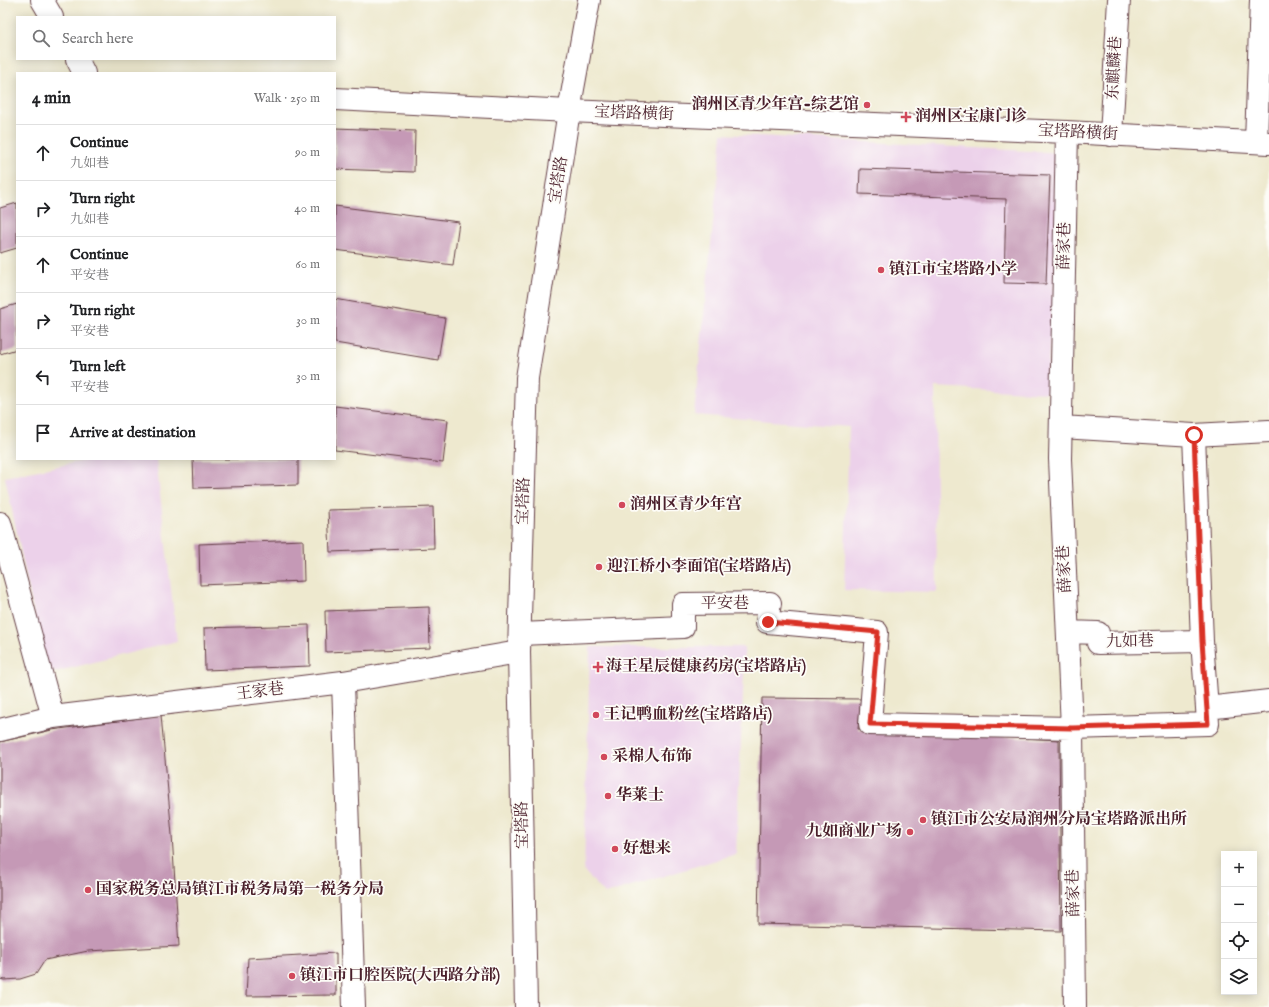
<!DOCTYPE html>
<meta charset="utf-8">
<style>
:root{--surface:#fff;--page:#f6f6f6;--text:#202124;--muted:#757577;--line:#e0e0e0}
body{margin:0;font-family:"IM FELL English","Noto Serif SC",serif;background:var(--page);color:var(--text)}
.controls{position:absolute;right:12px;bottom:12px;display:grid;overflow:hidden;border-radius:0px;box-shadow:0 2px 10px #0003}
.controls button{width:36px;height:36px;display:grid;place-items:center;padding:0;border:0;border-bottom:1px solid var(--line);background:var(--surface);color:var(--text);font:20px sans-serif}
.stop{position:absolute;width:12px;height:12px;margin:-9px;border:3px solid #d93025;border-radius:50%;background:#fff}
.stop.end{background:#d93025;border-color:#fff;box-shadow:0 1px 4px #0008}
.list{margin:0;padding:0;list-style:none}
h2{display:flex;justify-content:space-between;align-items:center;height:52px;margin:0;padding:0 16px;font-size:17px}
h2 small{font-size:13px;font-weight:400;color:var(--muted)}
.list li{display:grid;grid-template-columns:26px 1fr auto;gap:12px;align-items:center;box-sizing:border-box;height:56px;padding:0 16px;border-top:1px solid var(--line)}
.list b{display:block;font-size:15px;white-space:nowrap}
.list p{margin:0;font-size:13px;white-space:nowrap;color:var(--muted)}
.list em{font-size:13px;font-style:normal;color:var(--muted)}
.icon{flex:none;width:22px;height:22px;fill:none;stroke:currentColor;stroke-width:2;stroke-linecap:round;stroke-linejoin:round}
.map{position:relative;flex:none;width:1269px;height:1007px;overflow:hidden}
.search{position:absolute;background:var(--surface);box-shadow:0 2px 10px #0003;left:16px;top:16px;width:320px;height:44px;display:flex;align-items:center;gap:10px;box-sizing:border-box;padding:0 14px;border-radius:0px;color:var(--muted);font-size:15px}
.panel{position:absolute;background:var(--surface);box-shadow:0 2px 10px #0003;left:16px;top:72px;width:320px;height:388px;border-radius:0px}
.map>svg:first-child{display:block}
.built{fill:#ecd1ea}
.building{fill:#c599b6}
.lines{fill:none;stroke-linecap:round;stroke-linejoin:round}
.minor-casing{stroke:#633d44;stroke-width:24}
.major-casing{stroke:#633d44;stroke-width:24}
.minor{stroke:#fff;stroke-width:22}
.major{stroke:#fff;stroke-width:22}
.route{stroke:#d93025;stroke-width:5}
.poi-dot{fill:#d1495b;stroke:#fdfcf7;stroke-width:1.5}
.labels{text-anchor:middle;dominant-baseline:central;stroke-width:3.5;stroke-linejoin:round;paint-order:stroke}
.street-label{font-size:16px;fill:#4a1f2b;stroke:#fdfcf7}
.poi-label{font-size:16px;font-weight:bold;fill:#4a1f2b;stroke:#fdfcf7;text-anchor:start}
</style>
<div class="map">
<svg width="1269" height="1007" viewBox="0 0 1269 1007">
<rect width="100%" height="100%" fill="#fdfcf7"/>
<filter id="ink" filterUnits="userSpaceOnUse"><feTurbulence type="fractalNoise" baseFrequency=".025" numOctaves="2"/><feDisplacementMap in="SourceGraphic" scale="8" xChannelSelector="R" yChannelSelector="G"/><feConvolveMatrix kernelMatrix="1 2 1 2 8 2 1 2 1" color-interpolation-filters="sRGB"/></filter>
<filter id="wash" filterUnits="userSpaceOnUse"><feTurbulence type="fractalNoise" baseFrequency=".012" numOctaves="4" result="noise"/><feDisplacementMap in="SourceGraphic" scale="16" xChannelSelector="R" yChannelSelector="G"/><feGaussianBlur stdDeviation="0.9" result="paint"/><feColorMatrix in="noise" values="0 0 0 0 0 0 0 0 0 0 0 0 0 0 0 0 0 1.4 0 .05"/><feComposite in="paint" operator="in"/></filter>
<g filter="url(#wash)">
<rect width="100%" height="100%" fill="#eee9cf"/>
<path class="built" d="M722 134 1064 153 1046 393 935 387 937 592 844 590 849 427 694 415Z
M92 459H156L177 641 47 674 5 477Z
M590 647H745L736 854 605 894 584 871Z"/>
<g id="blocks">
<path class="building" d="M335 128 415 131 414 172 335 169Z
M860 169 1050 175 1046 284 1004 283 1006 199 859 194Z
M17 203V248L0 253V208Z
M335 206 459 222 453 265 335 250Z
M335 299 445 318 438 360 335 343Z
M17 304V349L0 354V309Z
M335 406 448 420 443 463 335 450Z
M193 459H298V485L194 488Z
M433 507 434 548 330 552 328 510Z
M303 540 304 581 200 585 199 544Z
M429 607 430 648 326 652 325 611Z
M309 625 310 666 205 670 204 628Z
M762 698 861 699 858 729 1059 740 1061 931 758 924Z
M161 715 172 835 179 946 88 951 45 960 36 974 20 979 4 980 0 979V742L52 730Z
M336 953V995L246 996 248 958Z"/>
</g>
</g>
<g filter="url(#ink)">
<use href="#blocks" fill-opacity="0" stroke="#633d44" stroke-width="1"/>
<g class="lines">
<defs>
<path id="minor" d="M42 0 52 17
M77 59 84 73
M335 99 569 111 1067 132 1269 143
M1067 132 1060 459 1072 728 1075 1007
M1111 135 1119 0
M1256 142 1261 0
M1061 427 1194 435 1269 431
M1194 435 1202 641 1207 708
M0 523 53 717
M1068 632 1098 633V643L1202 641
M520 634 683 627V604L770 603 767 622 877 632 870 724 1072 728 1208 724 1207 708 1269 701
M343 682 354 1007
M0 730 53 717 343 682 519 652"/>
<path id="major" d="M526 1007 519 652 527 378 569 111 589 0"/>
</defs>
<use href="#minor" class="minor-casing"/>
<use href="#major" class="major-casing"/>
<use href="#minor" class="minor"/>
<use href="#major" class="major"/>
</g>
</g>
<g class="lines" filter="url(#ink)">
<path class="route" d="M768 622 878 632 870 724 1072 728 1208 724 1202 641 1194 435"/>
</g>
<g class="poi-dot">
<circle cx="867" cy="105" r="4"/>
<path d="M904 111h4v4h4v4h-4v4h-4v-4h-4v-4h4z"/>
<circle cx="881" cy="270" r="4"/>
<circle cx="622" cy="505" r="4"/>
<circle cx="599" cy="567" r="4"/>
<path d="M596 661h4v4h4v4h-4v4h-4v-4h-4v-4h4z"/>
<circle cx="596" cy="715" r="4"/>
<circle cx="604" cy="757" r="4"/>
<circle cx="608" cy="796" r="4"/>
<circle cx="923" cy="820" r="4"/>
<circle cx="910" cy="832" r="4"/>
<circle cx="615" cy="849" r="4"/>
<circle cx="88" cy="890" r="4"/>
<circle cx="292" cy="976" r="4"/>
</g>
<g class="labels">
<g class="street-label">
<text transform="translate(1115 68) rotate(-87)">东麒麟巷</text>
<text transform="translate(634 114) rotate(2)">宝塔路横街</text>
<text transform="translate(1078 133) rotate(3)">宝塔路横街</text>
<text transform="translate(559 180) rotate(-81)">宝塔路</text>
<text transform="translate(1065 246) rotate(-89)">薛家巷</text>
<text transform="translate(524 501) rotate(-88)">宝塔路</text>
<text transform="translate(1065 569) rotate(-93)">薛家巷</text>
<text x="725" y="604">平安巷</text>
<text transform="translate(1130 642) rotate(-1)">九如巷</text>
<text transform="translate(260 692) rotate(-7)">王家巷</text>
<text transform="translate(523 825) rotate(-91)">宝塔路</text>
<text transform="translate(1074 893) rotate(-91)">薛家巷</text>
</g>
<g class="poi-label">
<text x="859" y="105" text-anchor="end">润州区青少年宫-综艺馆</text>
<text x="915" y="117">润州区宝康门诊</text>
<text x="889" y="270">镇江市宝塔路小学</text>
<text x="630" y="505">润州区青少年宫</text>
<text x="607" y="567">迎江桥小李面馆(宝塔路店)</text>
<text x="606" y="667">海王星辰健康药房(宝塔路店)</text>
<text x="604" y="715">王记鸭血粉丝(宝塔路店)</text>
<text x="612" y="757">采棉人布饰</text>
<text x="616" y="796">华莱士</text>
<text x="931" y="820">镇江市公安局润州分局宝塔路派出所</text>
<text x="902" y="832" text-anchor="end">九如商业广场</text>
<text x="623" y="849">好想来</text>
<text x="96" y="890">国家税务总局镇江市税务局第一税务分局</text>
<text x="300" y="976">镇江市口腔医院(大西路分部)</text>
</g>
</g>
</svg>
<div class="controls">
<button>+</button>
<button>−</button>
<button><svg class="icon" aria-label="locate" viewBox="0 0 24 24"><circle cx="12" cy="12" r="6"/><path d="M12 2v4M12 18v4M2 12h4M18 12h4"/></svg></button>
<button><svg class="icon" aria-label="layers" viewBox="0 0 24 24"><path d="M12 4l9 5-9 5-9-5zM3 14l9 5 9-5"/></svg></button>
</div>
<div class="stop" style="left:1194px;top:435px"></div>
<div class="stop end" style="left:768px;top:622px"></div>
<div class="search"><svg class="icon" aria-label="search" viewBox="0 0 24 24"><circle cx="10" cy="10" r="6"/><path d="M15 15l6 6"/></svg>Search here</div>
<section class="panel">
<h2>4 min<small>Walk · 250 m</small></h2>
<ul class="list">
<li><svg class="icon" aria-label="ahead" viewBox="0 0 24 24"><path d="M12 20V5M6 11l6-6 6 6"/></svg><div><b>Continue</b><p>九如巷</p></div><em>90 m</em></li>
<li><svg class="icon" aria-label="right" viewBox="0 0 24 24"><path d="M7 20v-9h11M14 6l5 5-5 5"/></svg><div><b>Turn right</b><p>九如巷</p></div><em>40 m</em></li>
<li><svg class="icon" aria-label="ahead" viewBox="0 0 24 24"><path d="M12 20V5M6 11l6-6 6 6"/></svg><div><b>Continue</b><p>平安巷</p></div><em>60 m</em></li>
<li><svg class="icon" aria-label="right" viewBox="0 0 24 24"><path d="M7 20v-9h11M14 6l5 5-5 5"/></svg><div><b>Turn right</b><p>平安巷</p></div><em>30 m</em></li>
<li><svg class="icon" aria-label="left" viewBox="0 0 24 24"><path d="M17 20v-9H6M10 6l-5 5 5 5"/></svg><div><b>Turn left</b><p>平安巷</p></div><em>30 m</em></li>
<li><svg class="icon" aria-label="arrive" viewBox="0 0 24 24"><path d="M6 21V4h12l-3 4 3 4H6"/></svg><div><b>Arrive at destination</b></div></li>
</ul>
</section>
</div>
